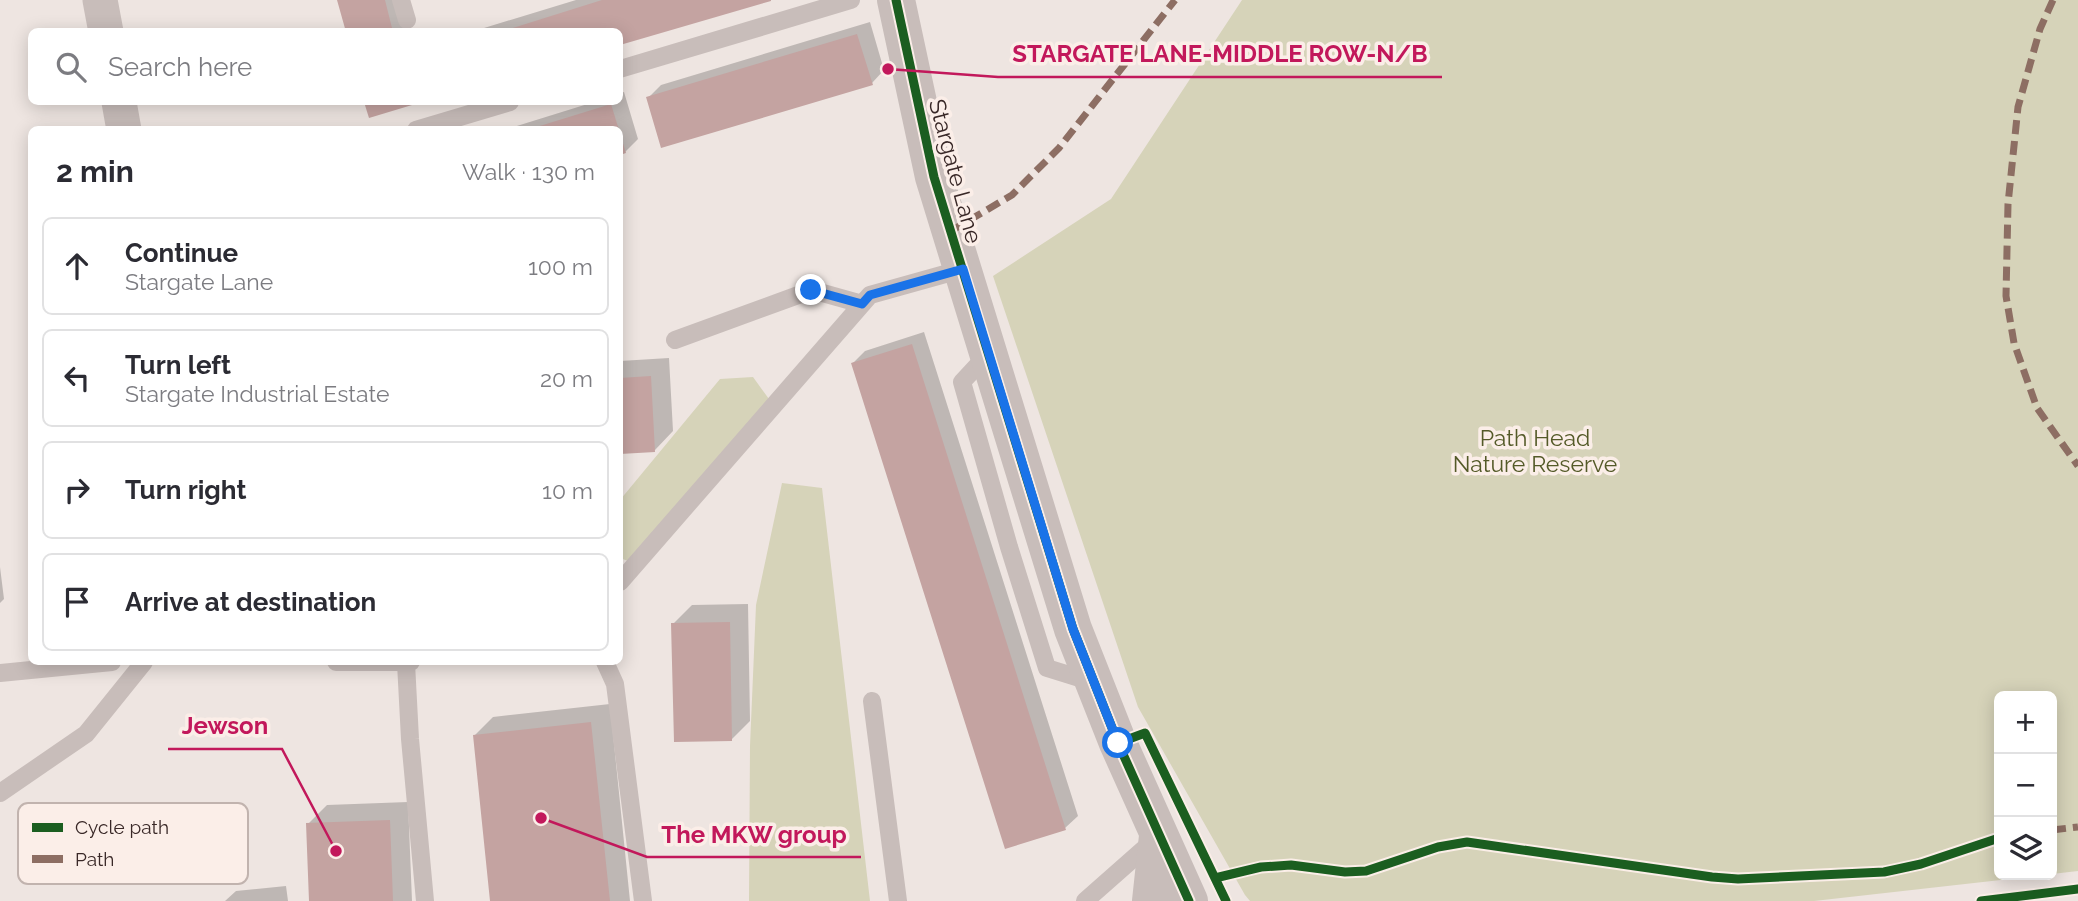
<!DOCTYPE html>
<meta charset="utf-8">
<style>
:root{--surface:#fff;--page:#f2f2f3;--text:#2b2b33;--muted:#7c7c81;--line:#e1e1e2}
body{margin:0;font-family:Raleway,sans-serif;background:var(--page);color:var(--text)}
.controls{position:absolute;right:21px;bottom:21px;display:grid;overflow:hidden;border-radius:10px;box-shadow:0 4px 18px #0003}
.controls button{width:63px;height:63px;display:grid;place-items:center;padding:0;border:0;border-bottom:2px solid var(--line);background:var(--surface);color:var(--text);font:35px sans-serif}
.stop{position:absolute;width:21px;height:21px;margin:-16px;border:5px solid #1a73e8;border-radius:50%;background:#fff}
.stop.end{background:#1a73e8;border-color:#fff;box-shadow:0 2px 7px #0008}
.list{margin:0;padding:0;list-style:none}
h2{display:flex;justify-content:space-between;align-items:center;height:91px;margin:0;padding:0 28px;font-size:30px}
h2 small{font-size:23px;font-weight:400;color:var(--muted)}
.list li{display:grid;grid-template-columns:46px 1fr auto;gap:21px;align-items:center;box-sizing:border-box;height:98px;margin:0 14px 14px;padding:0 14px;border:2px solid var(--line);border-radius:10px}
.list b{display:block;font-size:26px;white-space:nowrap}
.list p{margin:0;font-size:23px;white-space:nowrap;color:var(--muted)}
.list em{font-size:23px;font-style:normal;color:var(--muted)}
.icon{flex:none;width:38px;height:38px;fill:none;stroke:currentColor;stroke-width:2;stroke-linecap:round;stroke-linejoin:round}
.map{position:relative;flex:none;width:2078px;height:901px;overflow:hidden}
.search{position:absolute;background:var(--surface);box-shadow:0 4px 18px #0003;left:28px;top:28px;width:595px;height:77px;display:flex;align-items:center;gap:18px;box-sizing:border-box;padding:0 24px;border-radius:10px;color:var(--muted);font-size:26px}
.panel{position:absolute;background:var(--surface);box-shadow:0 4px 18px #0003;left:28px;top:126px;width:595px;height:539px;border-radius:10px}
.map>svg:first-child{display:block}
.green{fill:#d6d3b9}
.shadow{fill:#0003}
.building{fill:#c4a3a1}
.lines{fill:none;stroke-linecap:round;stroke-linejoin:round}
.service{stroke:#c8bdba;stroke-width:18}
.minor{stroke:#c8bdba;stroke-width:35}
.tertiary{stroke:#c8bdba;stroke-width:38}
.quiet{stroke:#8d6e63;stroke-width:7;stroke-dasharray:14 7;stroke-linecap:butt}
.cycleway-casing{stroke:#fbeee8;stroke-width:13}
.cycleway{stroke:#1b5e20;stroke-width:9}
.route{stroke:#1a73e8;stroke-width:9}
.labels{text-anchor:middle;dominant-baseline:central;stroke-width:7;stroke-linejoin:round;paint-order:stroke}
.street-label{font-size:23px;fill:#392827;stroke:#fbeee8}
.park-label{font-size:23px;fill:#545a28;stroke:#fbeee8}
.key{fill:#fbeee8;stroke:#c1b3ae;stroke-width:2}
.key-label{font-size:19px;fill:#392827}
.leader{fill:none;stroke:#c2185b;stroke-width:2.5}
.callout-dot{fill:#c2185b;stroke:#fbeee8;stroke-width:2.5}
.callout-label{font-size:24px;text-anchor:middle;font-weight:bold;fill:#c2185b;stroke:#fbeee8;stroke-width:7;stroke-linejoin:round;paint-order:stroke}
</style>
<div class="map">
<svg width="2078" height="901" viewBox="0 0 2078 901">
<rect width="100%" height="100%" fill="#eee5e1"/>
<path class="green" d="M1242 0H2078V871L2052 874V696H1999V875H2045L1814 901H1250L1245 895 1138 707 993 276 1111 199Z
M753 377 769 399 628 561 620 558V500L720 379Z
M782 483 822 488 870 901H749L750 746 756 605Z"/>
<path class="shadow" d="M339 0H400L409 32H347Z
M576 0H767L620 43V32H471Z
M870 22 884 70 872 83 648 98 661 85Z
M624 92 638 139 625 152 620 154V130H504L594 102H620V93Z
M366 102H418L370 115Z
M924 332 1078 816 1065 828 853 363 865 351Z
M669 358 673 431 655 450 620 452V361Z
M0 567 4 599 0 603Z
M748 604 750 721 731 740 673 624 692 605Z
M610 704 630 901H492L475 735 493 717Z
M408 802 412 901H311L308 824 327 805Z
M286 886 288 901H225L236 891Z"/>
<path class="building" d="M337 0H385L393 32H346Z
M602 0H771V1L620 45V32H500Z
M857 34 873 85 661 148 646 97Z
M364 102H422L369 118Z
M611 104 619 130H530V129Z
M620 134 626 153 620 155Z
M912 344 1066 830 1005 849 851 363Z
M651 376 655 452 620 454V378Z
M730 622 732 741 674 742 671 623Z
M591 722 610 901H490L473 735Z
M390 820 393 901H309L306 823Z"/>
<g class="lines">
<path class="service" d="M401 0 407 20
M620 69 851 0
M416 130 510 102
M675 340 812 290 862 304
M988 354 962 382 1009 547 1047 668 1092 682
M620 582 870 295 963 269
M336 662H411
M605 662 615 684 643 901
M406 663 410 739 425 901
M0 673 112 662
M872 701 898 901
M0 793 86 734 144 662
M1085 901 1153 841"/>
<path class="minor" d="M100 0 106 32
M119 102 124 130"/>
<path class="tertiary" d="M896 0 934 177 1073 629 1118 743 1189 901
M1151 901 1158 836"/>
<path class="quiet" d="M2053 0 2040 29 2018 107 2008 204 2006 296 2014 343 2037 408 2078 466
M951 231 1012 195 1059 148 1175 0
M2052 830 2078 827"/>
<defs>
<path id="cycleway" d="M896 0 934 177 1073 629 1118 743 1189 901
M1118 743 1145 733 1226 901
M1215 878 1261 867 1291 865 1345 872 1366 871 1438 847 1467 842 1712 877 1738 879 1884 872 1921 864 1999 838
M1981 901 2078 889"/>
</defs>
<use href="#cycleway" class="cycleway-casing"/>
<use href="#cycleway" class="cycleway"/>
</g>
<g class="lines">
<path class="route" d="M811 290 862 304 870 295 963 269 1073 629 1118 743"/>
</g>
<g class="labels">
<g class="street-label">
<text transform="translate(956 171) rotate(75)">Stargate Lane</text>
</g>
<g class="park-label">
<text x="1535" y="437">Path Head<tspan x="1535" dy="26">Nature Reserve</tspan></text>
</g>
</g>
<rect x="18" y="803" width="230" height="81" rx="10" class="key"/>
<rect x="32" y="823" width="31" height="9" fill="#1b5e20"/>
<rect x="32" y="855" width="31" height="8" fill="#8d6e63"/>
<g class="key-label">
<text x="75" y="834">Cycle path</text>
<text x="75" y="866">Path</text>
</g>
<path class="leader" d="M888 69L998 77H1442M336 851L282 749H168M541 818L647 857H861"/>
<g class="callout-dot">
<circle cx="888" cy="69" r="7"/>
<circle cx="336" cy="851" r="7"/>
<circle cx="541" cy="818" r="7"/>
</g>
<g class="callout-label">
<text x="1220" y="62">STARGATE LANE-MIDDLE ROW-N/B</text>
<text x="225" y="734">Jewson</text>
<text x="754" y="843">The MKW group</text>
</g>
</svg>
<div class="controls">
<button>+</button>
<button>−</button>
<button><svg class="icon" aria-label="layers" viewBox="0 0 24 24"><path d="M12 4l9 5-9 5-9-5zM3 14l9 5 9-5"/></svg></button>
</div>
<div class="stop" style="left:1118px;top:743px"></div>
<div class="stop end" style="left:811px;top:290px"></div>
<div class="search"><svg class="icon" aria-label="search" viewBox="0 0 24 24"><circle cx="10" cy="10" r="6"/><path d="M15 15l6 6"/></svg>Search here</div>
<section class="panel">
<h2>2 min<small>Walk · 130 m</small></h2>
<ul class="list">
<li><svg class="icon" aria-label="ahead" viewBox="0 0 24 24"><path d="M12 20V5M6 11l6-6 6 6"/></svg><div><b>Continue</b><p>Stargate Lane</p></div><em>100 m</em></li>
<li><svg class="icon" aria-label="left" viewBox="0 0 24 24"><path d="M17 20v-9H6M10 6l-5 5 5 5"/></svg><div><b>Turn left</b><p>Stargate Industrial Estate</p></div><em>20 m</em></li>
<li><svg class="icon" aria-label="right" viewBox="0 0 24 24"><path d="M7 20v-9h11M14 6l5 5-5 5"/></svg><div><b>Turn right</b></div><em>10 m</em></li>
<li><svg class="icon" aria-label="arrive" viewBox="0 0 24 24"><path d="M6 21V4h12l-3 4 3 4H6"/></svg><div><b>Arrive at destination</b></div></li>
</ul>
</section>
</div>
